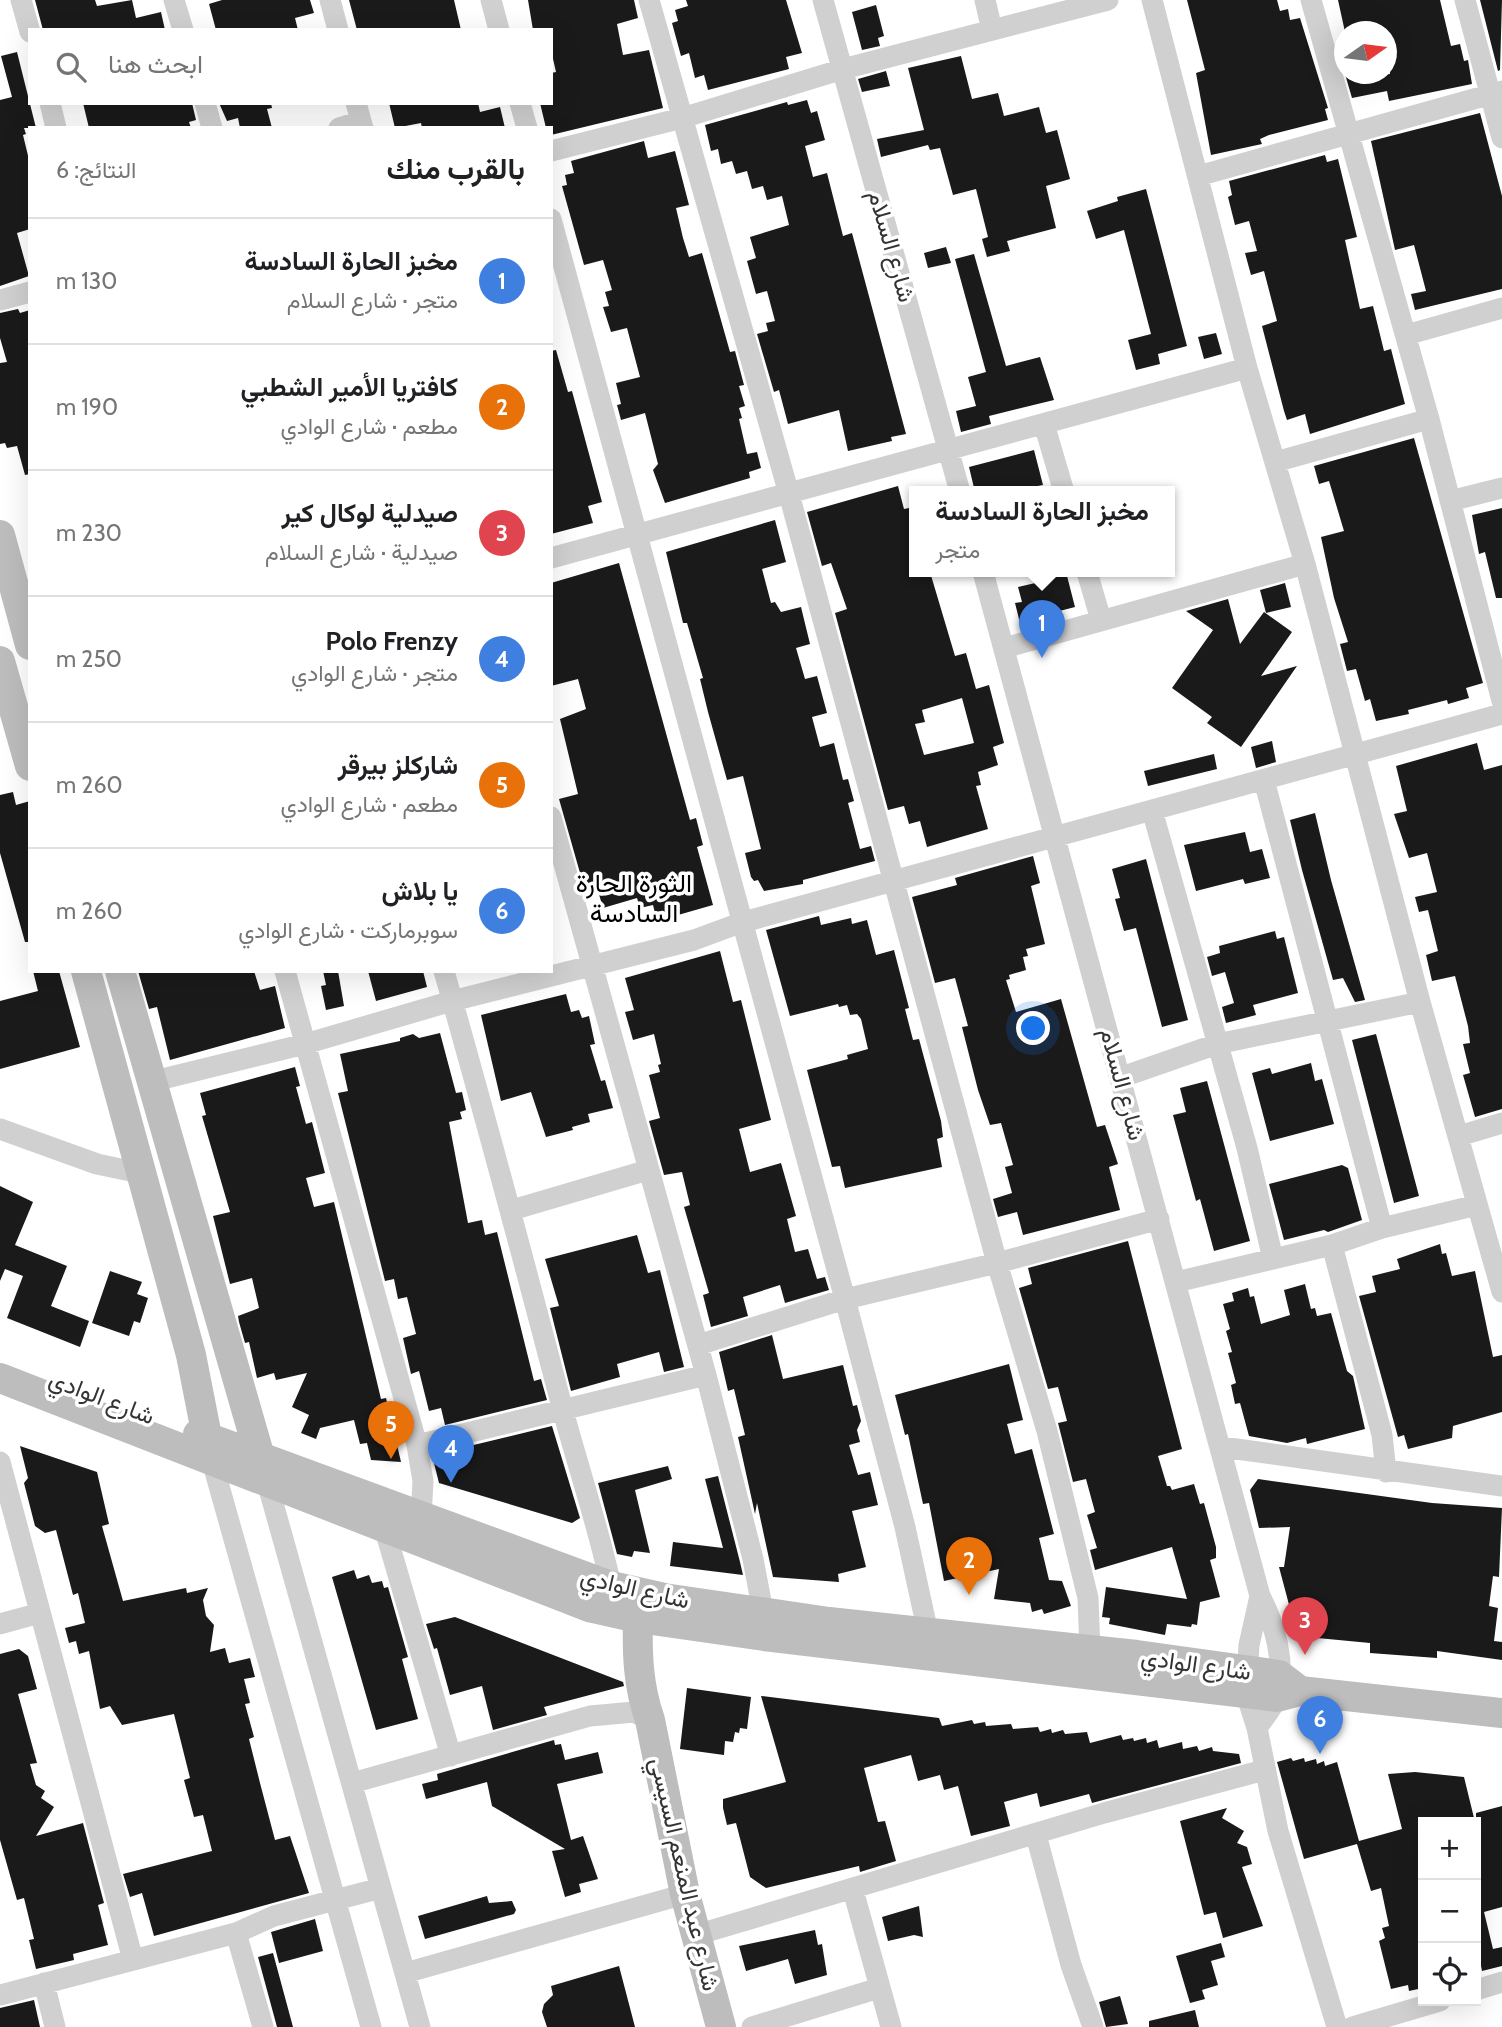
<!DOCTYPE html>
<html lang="ar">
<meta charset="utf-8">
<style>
:root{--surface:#fff;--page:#f2f2f2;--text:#202124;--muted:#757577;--line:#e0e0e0;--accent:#db2777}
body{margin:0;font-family:Cabin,Vazirmatn,sans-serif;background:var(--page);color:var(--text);direction:rtl}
.controls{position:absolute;right:21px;bottom:21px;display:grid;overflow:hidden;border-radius:0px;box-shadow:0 7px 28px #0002}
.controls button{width:63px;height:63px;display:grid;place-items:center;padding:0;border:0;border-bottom:2px solid var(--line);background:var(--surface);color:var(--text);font:35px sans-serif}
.compass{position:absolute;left:1334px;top:21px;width:63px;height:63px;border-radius:50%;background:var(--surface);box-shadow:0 7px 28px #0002;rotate:76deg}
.you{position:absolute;left:1034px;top:1029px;width:24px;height:24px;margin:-18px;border:5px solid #fff;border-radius:50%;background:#1a73e8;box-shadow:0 0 0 10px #1a73e833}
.badge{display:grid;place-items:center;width:46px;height:46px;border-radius:50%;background:var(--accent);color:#fff;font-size:23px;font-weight:700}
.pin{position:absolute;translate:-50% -58px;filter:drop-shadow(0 2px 4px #0008)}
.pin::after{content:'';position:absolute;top:37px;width:24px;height:21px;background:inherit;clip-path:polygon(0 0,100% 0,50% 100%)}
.popup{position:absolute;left:909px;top:486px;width:266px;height:91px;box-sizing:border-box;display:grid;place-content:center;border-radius:0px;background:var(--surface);filter:drop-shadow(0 2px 5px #0005);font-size:23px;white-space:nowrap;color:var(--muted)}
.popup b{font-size:26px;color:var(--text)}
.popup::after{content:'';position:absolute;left:50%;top:100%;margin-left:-14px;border:14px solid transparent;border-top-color:var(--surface)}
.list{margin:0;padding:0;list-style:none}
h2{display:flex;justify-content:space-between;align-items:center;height:91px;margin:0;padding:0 28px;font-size:30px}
h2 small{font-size:23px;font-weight:400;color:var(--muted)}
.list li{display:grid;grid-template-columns:46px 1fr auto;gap:21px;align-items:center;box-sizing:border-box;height:126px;padding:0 28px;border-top:2px solid var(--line)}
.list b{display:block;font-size:26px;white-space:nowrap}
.list p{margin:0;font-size:23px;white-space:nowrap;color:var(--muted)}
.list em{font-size:23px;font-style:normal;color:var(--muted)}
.icon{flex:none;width:38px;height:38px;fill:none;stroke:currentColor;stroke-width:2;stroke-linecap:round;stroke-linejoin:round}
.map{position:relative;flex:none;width:1502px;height:2027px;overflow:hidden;direction:ltr}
.search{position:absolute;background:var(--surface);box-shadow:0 7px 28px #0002;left:28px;top:28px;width:525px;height:77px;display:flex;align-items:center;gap:18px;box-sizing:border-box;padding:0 24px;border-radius:0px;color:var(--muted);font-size:26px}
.panel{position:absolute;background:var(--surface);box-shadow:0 7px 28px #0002;left:28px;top:126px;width:525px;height:847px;border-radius:0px;direction:rtl}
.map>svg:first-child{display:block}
.building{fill:#1a1a1a;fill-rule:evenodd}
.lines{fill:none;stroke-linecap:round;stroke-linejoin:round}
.street{stroke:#d0d0d0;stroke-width:21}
.secondary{stroke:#bdbdbd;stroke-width:30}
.labels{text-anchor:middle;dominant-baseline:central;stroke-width:7;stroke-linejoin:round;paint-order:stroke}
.street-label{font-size:24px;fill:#333;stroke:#fff}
.neighbourhood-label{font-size:26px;fill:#000;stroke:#fff}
</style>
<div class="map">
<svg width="1502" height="2027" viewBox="0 0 1502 2027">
<rect width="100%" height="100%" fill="#fff"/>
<path class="building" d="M35 0H95L97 6 132 0 136 18 161 12 165 30H43Z
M222 0H310L314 13 295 18 298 30H216L209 4Z
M349 0H454L461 30H357Z
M528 0H634L638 18 617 24 623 55 649 50 663 108 551 135V128H546L540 103H551V73L556 72 551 50V30H533Z
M686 0H786L802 53 786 57 789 69 708 90 704 75 695 78 689 53 681 56 672 23 678 21 675 10 688 6Z
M1187 0H1277L1280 11 1288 9 1290 20 1300 18 1328 108 1325 109 1328 120 1269 135 1260 139 1262 144 1211 155 1196 73 1205 70Z
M1338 0H1440L1451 46 1460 44 1464 61 1468 60 1472 84 1389 101 1387 91 1352 98 1345 74H1390L1387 32H1345Z
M1480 0H1502L1500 70 1498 71Z
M876 5 884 36 878 38 880 46 862 50 852 12Z
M17 52 36 128H24L26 134 23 135 30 164V229L17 233 29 276 0 286V100L12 97 1 56Z
M961 56 972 99 998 93 1004 116 1039 107 1046 133 1057 130 1070 179 1046 186 1056 228 1007 241 1010 251 987 257 982 239 988 237 976 189 953 195 940 148 930 150 928 145 881 157 877 139 924 130 908 68Z
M886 71 890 86 862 92 858 79Z
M807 100 811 113 817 111 825 140 805 146 813 177 827 173 843 236 852 233 906 434 891 437 892 441 848 451 839 410 788 424 779 390 774 392 757 334 768 331 766 323 775 321 767 291 756 294 747 261 756 258 750 237 789 225 782 196 767 200 763 186 752 189 747 171 736 174 732 161 721 164 718 149 711 151 705 125 787 102 788 105Z
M83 103H192L196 120 189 122 191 128H89Z
M219 103H271L272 108 267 109 272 128H240L238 118 227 121Z
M389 103H478L480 112 500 107 505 128H422L421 123 395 128Z
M1480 113 1502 196V289L1415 310 1411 294 1426 291 1414 245 1395 250 1371 141Z
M644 141 648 158 675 151 689 205 676 208 683 238 689 257 702 253 730 352 735 351 744 385 739 386 745 406 739 408 742 418 739 419 747 454 757 452 761 468 749 472 750 478 665 503 653 470 658 464 645 413 621 420 617 405 621 404 616 383 640 377 627 328 611 332 603 307 609 306 605 292 612 290 603 260 584 265 562 186 567 185 565 175 574 173 571 161Z
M1325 155 1327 162 1338 159 1357 237 1345 240 1360 309 1373 306 1384 351 1391 349 1405 404 1310 434 1305 414 1287 420 1284 411 1262 326 1277 321 1264 271 1251 275 1245 253 1257 251 1249 221 1235 225 1228 197 1232 195 1229 181Z
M1146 189 1187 346 1158 354 1160 364 1136 370 1128 340 1151 334 1124 230 1096 239 1087 211 1118 201 1117 197Z
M946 247 951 263 928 268 924 253Z
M974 254 1006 366 1040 357 1054 400 989 416 991 424 961 432 956 411 976 406 968 377 986 372 955 259Z
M18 309 20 313 30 310V474L25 475 17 446 7 448 5 443 0 444V363L7 362 0 338V313Z
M1216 333 1222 354 1204 359 1198 337Z
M556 350 568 392 572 391 602 502 588 506 593 523 551 534V351Z
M1414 438 1483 683 1466 688 1469 698 1448 704 1447 700 1408 710 1409 714 1376 721 1370 699 1365 701 1356 669 1347 671 1340 644 1348 642 1334 598 1321 537 1344 531 1329 481 1319 484 1314 466Z
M1034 450 1043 485 1022 489V492H975L969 467Z
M898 486 904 509 914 507V572H930L955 656 966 653 976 689 989 685 1004 743 993 747 998 765 978 772 981 785 976 786 988 829 927 847 920 821 909 824 904 806 888 810 835 613 847 609 831 563 822 566 807 512ZM962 698 974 743 924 755 915 724 925 722 922 710Z
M1502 508V598H1496L1485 552 1479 554 1472 515Z
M775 520 786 562 762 569 771 603 775 602 781 612 801 607 810 644 796 648 805 679 817 676 827 713 812 717 820 747 834 743 843 780 848 779 854 801 848 803 860 849 871 846 875 861 803 880V884L764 891 758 880 754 881 751 877 745 853 761 849 743 776 727 780 708 712 700 679 703 678 687 623H683L666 552Z
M619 563 690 820 696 818 703 845 697 847 713 905 657 921 653 905 640 908 637 898 603 908 598 891 586 894 559 799 578 794 560 719 586 709 578 679 551 686V583Z
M1055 572H1066L1075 607 1040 616 1042 624 1027 628 1025 621 1020 623 1015 603 1022 602 1018 587 1044 581 1043 575Z
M1285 583 1291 607 1266 613 1260 590Z
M1228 599 1240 644 1264 612 1292 632 1261 676 1297 666 1241 747 1207 723 1212 717 1172 688 1213 630 1186 611Z
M1272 741 1276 762 1256 768 1251 747Z
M1477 743 1484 770 1502 765V1109L1475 1117 1463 1075 1470 1073 1463 1044 1470 1043 1468 1026 1455 976 1432 981 1426 955 1438 951 1428 910 1419 912 1415 897 1437 892 1427 853 1409 858 1394 814 1407 811 1396 766Z
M1214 754 1217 769 1148 786 1144 771Z
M13 792 16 805 30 801V942H25L0 853V795Z
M1315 813 1331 880 1365 1000 1355 1002 1343 978 1333 980 1302 870 1290 820Z
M1245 832 1250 852 1262 849 1270 878 1245 884 1243 879 1196 891 1184 845Z
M1033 856 1040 883 1031 886 1045 944 1026 949 1028 956 1023 957 1026 970 1009 975 1010 979 1006 980 1016 1012 1061 999 1097 1127 1105 1125 1118 1164 1109 1167 1120 1210 1023 1235 1017 1212 998 1217 993 1199 1012 1193 1005 1167 1013 1165 1001 1123 990 1125 978 1090 962 1027 968 1026 955 978 935 983 912 897 957 885 955 878Z
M1146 859 1188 1020 1162 1027 1136 928 1124 931 1115 899 1120 898 1112 869Z
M819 916 821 925 851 918 852 924 867 920 876 955 894 950 909 1008 905 1009 913 1040 919 1039 941 1121 943 1137 937 1139 942 1167 845 1188 840 1166 832 1167 807 1070 848 1059 847 1055 868 1049 861 1019 857 1014 850 1015 847 1005 839 1007 838 1004 790 1016 766 930Z
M1275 931 1277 939 1284 937 1298 993 1253 1005 1256 1015 1226 1023 1222 1007 1234 1003 1225 972 1212 976 1207 957 1220 953 1219 946Z
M720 951 733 1002 741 1000 771 1120 739 1129 750 1172 781 1163 796 1216 787 1219 795 1252 808 1249 817 1279 825 1277 829 1290 785 1303 780 1285 743 1297 748 1316 711 1327 703 1295 709 1293 684 1207 690 1205 682 1172 664 1175 649 1121 660 1118 649 1075 660 1072 658 1065 661 1064 654 1034 633 1040 625 1012 634 1010 625 978Z
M33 971H59L80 1047 0 1069V1001L38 991Z
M138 971H254L260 990 275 986 285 1028 170 1060 157 1007 149 1009Z
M323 971H338L344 1006 326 1010 321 986 326 985Z
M368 971H423L427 987 376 1001Z
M566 994 571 1012 579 1010 582 1018 589 1016 595 1044 590 1045 601 1081 605 1080 613 1108 588 1114 590 1122 572 1127 573 1130 546 1137 531 1092 501 1101 481 1015Z
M440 1033 456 1093 462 1092 466 1110 460 1112 462 1119 449 1122 468 1223 482 1220 485 1235 497 1232 534 1381 541 1379 547 1400 445 1425 441 1408 429 1411 419 1371 411 1374 403 1338 416 1334 407 1297 398 1299 394 1279 385 1281 338 1093 348 1091 340 1054 400 1041V1038L413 1034 419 1038Z
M1376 1034 1419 1196 1394 1203 1352 1040Z
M1311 1063 1315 1081 1322 1079 1334 1124 1270 1141 1252 1073 1270 1068 1272 1074Z
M295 1067 300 1086 296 1087 306 1124 312 1122 325 1173 306 1178 314 1207 334 1202 381 1399 386 1398 401 1462 371 1460 367 1443 360 1444 354 1420 320 1428 316 1439 301 1433 309 1415 292 1407 307 1373 276 1380 274 1373 257 1378 249 1342 245 1343 239 1322 238 1316 259 1308 252 1278 230 1284 213 1216 230 1212 202 1116 206 1115 200 1093Z
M1207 1081 1250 1241 1214 1251 1200 1199 1196 1201 1173 1115 1186 1112 1180 1088Z
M1342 1165 1348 1168 1362 1220 1328 1232 1324 1230 1284 1240 1269 1184Z
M0 1186 33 1202 15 1245 67 1266 51 1306 89 1321 80 1347 7 1318 23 1276 5 1269 0 1281Z
M637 1235 648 1273 660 1270 684 1367 664 1372 659 1352 617 1364 620 1377 571 1391 550 1308 559 1306 545 1259Z
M1128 1241 1182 1449 1158 1456 1167 1486H1170L1172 1490 1194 1484 1200 1504 1204 1503 1216 1547V1558L1210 1560 1220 1597 1200 1602 1197 1625 1192 1624 1191 1627 1167 1624 1165 1635 1109 1624 1110 1618 1102 1617 1106 1587 1187 1599 1172 1547 1095 1570 1090 1550 1097 1548 1087 1515 1095 1512 1086 1479 1073 1482 1058 1423 1067 1421 1058 1387 1048 1389 1019 1288 1032 1284 1028 1268Z
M1440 1244 1442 1254 1446 1253 1452 1276 1475 1271 1493 1357 1502 1355V1412L1453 1426 1452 1438 1408 1449 1404 1435 1398 1437 1359 1296 1376 1292 1372 1276 1400 1269 1397 1259Z
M110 1271 142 1282 137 1294 148 1298 140 1323 134 1321 129 1336 92 1323Z
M1305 1284 1311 1309 1315 1308 1317 1316 1331 1313 1347 1371 1353 1376 1365 1429 1307 1444 1306 1438 1287 1443 1249 1436 1240 1403 1235 1404 1231 1385 1236 1383 1228 1353 1232 1352 1226 1331 1230 1329 1223 1304 1234 1301 1232 1293 1248 1288 1250 1297 1254 1296 1261 1324 1290 1315 1284 1290Z
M772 1335 783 1379 843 1365 853 1406 857 1405 861 1421 857 1430 860 1442 849 1445 858 1475 870 1472 878 1505 852 1511 866 1567 838 1574 839 1582 773 1577 757 1503 755 1514 738 1437 745 1435 734 1389 728 1391 719 1352Z
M1009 1364 1023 1420 1007 1424 1015 1454 1032 1449 1054 1534 1039 1538 1049 1580 1062 1581 1071 1606 1044 1614 1042 1609 1032 1612 1030 1603 994 1599 999 1569 944 1581 929 1503 923 1504 908 1434 905 1435 895 1395Z
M552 1426 580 1518 572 1523 439 1483 432 1455Z
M20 1446 97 1472 109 1524 102 1526 123 1601 186 1588 187 1593 208 1588 203 1600 206 1616 214 1625 210 1652 225 1648 229 1663 250 1658 255 1677 244 1679 250 1703 245 1704 254 1737 249 1739 260 1783 275 1840 290 1836 309 1893 154 1936 142 1893 130 1897 123 1874 212 1851 203 1815 194 1817 184 1780 190 1778 174 1714 122 1725 110 1706 100 1709 89 1651 79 1654 76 1641 69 1643 65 1628 85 1623 78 1593 73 1595 56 1530 45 1533 35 1526 24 1483 28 1478Z
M668 1466 672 1479 635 1490 650 1553 634 1551 632 1557 617 1554 598 1483Z
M718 1476 740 1562 743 1575 670 1566 673 1542 723 1548 705 1479Z
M1258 1479 1432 1503 1502 1508 1499 1577 1493 1576 1489 1606 1498 1608 1494 1641 1502 1642V1660L1437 1651V1658L1370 1653V1643L1307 1637 1296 1631 1279 1567H1284L1290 1527 1259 1528 1250 1490Z
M354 1570 357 1579 369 1575 372 1583 382 1581 384 1588 388 1587 408 1657 402 1659 418 1719 376 1730 332 1577Z
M455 1617 623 1682 624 1686 544 1707 547 1715 493 1730 482 1686 450 1695 437 1648 434 1649 426 1624Z
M19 1649 28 1656 37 1689 18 1694 37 1763 30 1764 36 1785 45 1791 41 1798 54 1807 36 1836 83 1823 104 1903 98 1905 108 1945 73 1954 74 1960 36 1969 29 1940 34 1939 24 1898 17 1900 0 1840V1654Z
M687 1688 751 1697 747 1729 740 1728 739 1733 735 1732 733 1742 725 1741 724 1755 680 1749Z
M761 1696 939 1718 942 1726 972 1720 974 1724 985 1722 986 1726 1011 1724 1013 1729 1038 1727 1040 1732 1051 1729 1052 1733 1063 1730 1065 1734 1087 1732 1090 1743 1121 1735 1123 1740 1133 1738 1134 1741 1146 1738 1147 1743 1157 1740 1159 1748 1182 1742 1183 1749 1197 1746 1199 1751 1212 1747 1213 1751 1239 1754 1241 1763 1092 1803 1089 1794 1040 1807 1037 1793 1004 1802 1010 1826 971 1836 958 1786 944 1790 940 1775 918 1781 911 1755 864 1768 878 1822 885 1821 896 1861 860 1872 859 1866 766 1888 750 1877 736 1823 727 1825 723 1808V1799L786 1782Z
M554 1740 555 1745 561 1744 565 1760 598 1752 603 1773 557 1784 571 1840 583 1836 598 1879 579 1884 581 1892 565 1897 552 1851 565 1849 492 1806 487 1782 426 1799 422 1784 438 1780 437 1774Z
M1291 1758 1293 1761 1304 1758 1305 1762 1316 1759 1317 1764 1324 1761 1325 1766 1337 1762 1359 1841 1402 1829 1388 1774 1415 1772 1464 1777 1475 1822H1423V1988L1409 1991 1408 1985 1391 1989 1379 1941 1385 1938 1382 1928 1389 1926 1381 1888 1371 1891 1357 1844 1304 1859 1277 1762Z
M1502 1806V1907L1484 1912 1493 1949 1502 1947V1966L1482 1971 1481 1966 1476 1968V1813Z
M1227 1808 1222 1818 1244 1831 1237 1843 1247 1847 1252 1864 1242 1867 1263 1926 1223 1938 1216 1912 1204 1915 1180 1821Z
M487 1896 489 1903 512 1901 516 1910 514 1914 425 1939 418 1916Z
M919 1906 923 1937 914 1935 888 1941 882 1917Z
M315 1919 323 1951 279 1963 271 1932Z
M815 1930 818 1945 822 1944 827 1975 795 1984 788 1959 746 1971 739 1946Z
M1221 1943 1225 1957 1211 1961 1218 1985 1202 1990 1205 1999 1190 2003 1176 1956Z
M273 1953 293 2027H277L258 1957Z
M619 1966 635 2027H547L542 2012 544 2004 553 1995 551 1986Z
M1120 1996 1128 2024 1106 2027 1099 2002Z
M34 2000 40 2027H0V2008Z
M1195 2010 1199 2027H1149V2021Z"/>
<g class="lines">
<path class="street" d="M21 0 30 32
M174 0 183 30
M330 0 338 30
M491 0 499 30
M649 0 789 494 997 1263 1047 1431 1088 1598 1090 1651
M823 0 960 492
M985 0 992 30
M1152 0 1247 368 1305 564 1420 1002 1502 1292
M1311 0 1429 419 1502 701
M1465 0 1502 138
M50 103 56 128
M205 103 212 128
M356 103 363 128
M520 103 527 128
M339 128 361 121
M551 151 682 118 843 69 1108 0
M1198 176 1502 91
M551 219 845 1299 905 1527 928 1633
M0 300 30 292
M1406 335 1502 308
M1044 424 1064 492
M1275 462 1429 419
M1450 501 1502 488
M551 558 1247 368
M983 572 1260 1596C1275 1624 1286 1663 1277 1696 1274 1707 1263 1719 1257 1728
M1087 572 1101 620
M1004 648 1305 564
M1264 780 1382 1228
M1152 810 1247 1148 1273 1259
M551 817 706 1375 753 1559 763 1612
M285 971 417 1445 423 1481 421 1518
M444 971C485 1116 524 1261 562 1407 578 1467 598 1525 611 1586
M1122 1077 1217 1044 1420 1002
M150 1082 305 1044 452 1001 694 940 740 923 1502 714
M0 1129 97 1164 140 1173
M1459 1136 1502 1123
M512 1210 648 1170
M1332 1245 1382 1435 1386 1472
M1176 1282 1332 1245 1382 1228 1477 1205
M698 1345 845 1299 997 1263 1159 1219
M417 1445 706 1375
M1222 1447 1502 1486
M212 1461 371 2027
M0 1462 133 1960
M267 1482 420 2027
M385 1530 451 1756
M1260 1596 1249 1645 1246 1693 1257 1728 1278 1831 1337 2027
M0 1624 40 1613
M352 1783 590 1716 634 1712 650 1720
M1036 1835 1071 1965 1093 2027
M853 1890 891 2027
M236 1933 263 2027
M696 1935 1104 1813 1264 1770
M405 1973 685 1894
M44 1983 55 2027
M1476 1990 1502 1982
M0 1995 236 1933 274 1916 381 1888
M752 2027 879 1988
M1352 2027 1440 2001"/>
<path class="secondary" d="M0 535 30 645
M0 661 30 766
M86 971 191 1355 210 1452
M120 971 264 1471
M0 1378 589 1607 638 1618 764 1636 1262 1695 1277 1697 1300 1691 1502 1713
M198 1434 611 1586 664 1598 829 1622 1137 1655 1279 1675 1300 1691
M638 1618C637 1653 638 1686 650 1720L685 1894 721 2027"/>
</g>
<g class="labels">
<g class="street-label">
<text transform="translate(892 246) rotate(74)">شارع السلام</text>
<text transform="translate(1123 1084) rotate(75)">شارع السلام</text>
<text transform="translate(102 1397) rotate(21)">شارع الوادي</text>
<text transform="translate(635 1588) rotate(13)">شارع الوادي</text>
<text transform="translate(1196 1664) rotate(8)">شارع الوادي</text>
<text transform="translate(685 1874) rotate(77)">شارع عبد المنعم السيسي</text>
</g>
<g class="neighbourhood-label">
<text x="634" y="883">الثورة الحارة<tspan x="634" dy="30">السادسة</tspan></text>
</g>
</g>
</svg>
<div class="controls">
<button>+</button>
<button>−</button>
<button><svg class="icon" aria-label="locate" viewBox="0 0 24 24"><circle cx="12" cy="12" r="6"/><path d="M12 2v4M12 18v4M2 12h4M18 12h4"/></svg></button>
</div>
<svg class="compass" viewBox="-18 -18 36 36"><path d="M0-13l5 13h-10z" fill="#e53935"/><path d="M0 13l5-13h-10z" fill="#757577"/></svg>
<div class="you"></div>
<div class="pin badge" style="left:1042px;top:658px;background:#3f7fe0">1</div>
<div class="popup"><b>مخبز الحارة السادسة</b>متجر</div>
<div class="pin badge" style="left:969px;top:1595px;background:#e8710a">2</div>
<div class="pin badge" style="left:1305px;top:1655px;background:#e0444e">3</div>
<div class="pin badge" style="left:451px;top:1483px;background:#3f7fe0">4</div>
<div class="pin badge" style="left:391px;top:1459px;background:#e8710a">5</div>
<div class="pin badge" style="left:1320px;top:1754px;background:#3f7fe0">6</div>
<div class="search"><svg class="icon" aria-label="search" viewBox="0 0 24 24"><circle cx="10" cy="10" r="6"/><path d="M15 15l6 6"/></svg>ابحث هنا</div>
<section class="panel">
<h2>بالقرب منك<small>النتائج: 6</small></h2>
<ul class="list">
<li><span class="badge" style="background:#3f7fe0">1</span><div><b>مخبز الحارة السادسة</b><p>متجر · شارع السلام</p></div><em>130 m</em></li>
<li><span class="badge" style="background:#e8710a">2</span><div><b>كافتريا الأمير الشطبي</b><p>مطعم · شارع الوادي</p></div><em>190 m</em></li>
<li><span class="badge" style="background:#e0444e">3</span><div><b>صيدلية لوكال كير</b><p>صيدلية · شارع السلام</p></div><em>230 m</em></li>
<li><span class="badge" style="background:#3f7fe0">4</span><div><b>Polo Frenzy</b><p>متجر · شارع الوادي</p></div><em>250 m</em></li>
<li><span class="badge" style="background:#e8710a">5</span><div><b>شاركلز بيرقر</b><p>مطعم · شارع الوادي</p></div><em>260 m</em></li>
<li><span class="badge" style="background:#3f7fe0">6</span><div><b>يا بلاش</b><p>سوبرماركت · شارع الوادي</p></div><em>260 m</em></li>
</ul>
</section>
</div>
